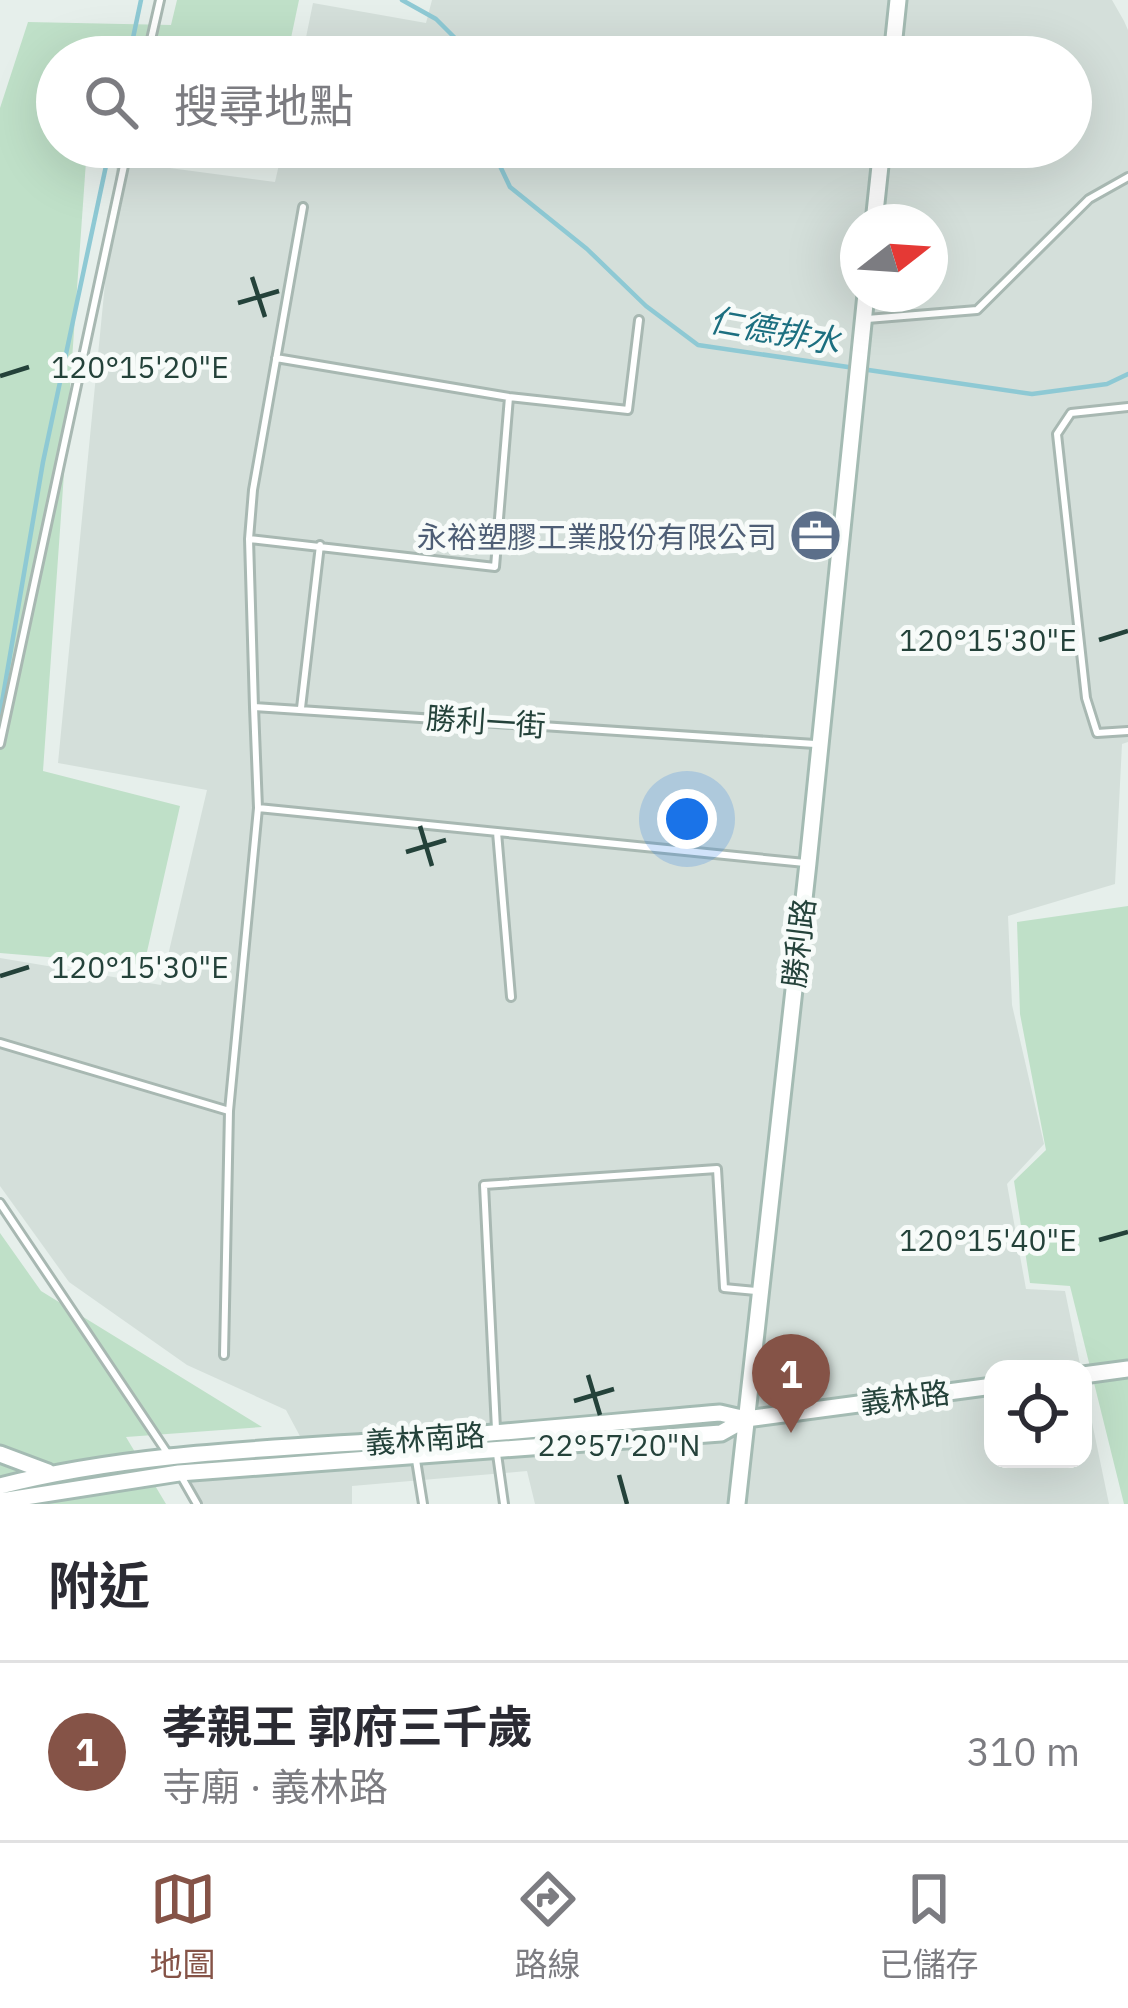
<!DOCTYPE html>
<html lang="zh-TW">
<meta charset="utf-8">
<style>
:root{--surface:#fff;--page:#f2f2f3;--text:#2b2b33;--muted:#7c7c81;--line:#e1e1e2;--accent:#855347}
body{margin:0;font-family:"IBM Plex Sans","Noto Sans TC",sans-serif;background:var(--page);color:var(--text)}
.controls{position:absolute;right:36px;bottom:36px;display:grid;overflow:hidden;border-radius:24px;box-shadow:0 12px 48px #0002}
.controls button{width:108px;height:108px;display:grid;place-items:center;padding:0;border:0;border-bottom:3px solid var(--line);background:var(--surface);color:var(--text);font:60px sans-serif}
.compass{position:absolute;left:840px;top:204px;width:108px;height:108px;border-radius:50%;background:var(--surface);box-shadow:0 12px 48px #0002;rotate:73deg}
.you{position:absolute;left:687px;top:819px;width:42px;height:42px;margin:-30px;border:9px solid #fff;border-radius:50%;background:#1a73e8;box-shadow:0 0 0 18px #1a73e833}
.badge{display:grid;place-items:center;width:78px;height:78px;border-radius:50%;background:var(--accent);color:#fff;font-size:39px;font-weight:700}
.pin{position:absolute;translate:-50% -99px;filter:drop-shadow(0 3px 6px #0008)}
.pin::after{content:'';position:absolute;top:63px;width:42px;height:36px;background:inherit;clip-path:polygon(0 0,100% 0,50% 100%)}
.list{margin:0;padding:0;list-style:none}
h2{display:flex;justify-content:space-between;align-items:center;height:156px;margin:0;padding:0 48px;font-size:51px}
h2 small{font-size:39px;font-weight:400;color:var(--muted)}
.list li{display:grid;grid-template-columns:78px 1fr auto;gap:36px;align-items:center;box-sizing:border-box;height:180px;padding:0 48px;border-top:3px solid var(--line)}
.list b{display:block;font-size:45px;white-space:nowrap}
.list p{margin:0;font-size:39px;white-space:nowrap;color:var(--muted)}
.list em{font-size:39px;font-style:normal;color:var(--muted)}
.icon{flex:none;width:66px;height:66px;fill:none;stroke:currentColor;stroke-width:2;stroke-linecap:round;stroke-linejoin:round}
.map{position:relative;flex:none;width:1128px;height:1504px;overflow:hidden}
.search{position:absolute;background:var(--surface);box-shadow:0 12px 48px #0002;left:36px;right:36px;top:36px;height:132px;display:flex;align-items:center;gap:30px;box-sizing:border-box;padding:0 42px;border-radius:66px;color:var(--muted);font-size:45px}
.sheet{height:336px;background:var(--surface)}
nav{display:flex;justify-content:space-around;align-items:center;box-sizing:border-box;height:168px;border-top:3px solid var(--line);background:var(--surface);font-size:33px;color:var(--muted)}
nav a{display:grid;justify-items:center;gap:6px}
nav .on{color:var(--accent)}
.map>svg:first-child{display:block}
.built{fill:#d4dfda;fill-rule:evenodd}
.green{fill:#bfe0c8}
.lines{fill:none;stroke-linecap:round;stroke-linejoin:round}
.stream{stroke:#8ec9d4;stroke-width:4.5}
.lane-casing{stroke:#a8b8b2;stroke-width:12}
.secondary-casing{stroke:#a4bbb3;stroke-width:21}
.lane{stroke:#fff;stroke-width:6}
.secondary{stroke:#fff;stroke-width:15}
.ticks{fill:none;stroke:#24423a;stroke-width:4.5}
.labels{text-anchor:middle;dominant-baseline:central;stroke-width:10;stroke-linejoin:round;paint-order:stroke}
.service-label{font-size:30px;fill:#4e5e75;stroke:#f7fbf9;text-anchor:end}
.street-label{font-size:30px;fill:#24423a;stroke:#f7fbf9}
.water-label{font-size:33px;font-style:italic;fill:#1c6f80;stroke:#f7fbf9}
.ticks-label{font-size:30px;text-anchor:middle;fill:#24423a;stroke:#f7fbf9;stroke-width:10;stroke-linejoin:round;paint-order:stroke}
</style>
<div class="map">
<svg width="1128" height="1504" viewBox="0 0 1128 1504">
<rect width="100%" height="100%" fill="#e6efeb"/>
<path class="built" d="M432 0H1112L1124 21 1128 30V742L1122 744 1115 884 1008 916 1012 1005 1044 1144 1007 1184 1026 1289 1065 1291 1081 1369H993V1459H1083V1379L1109 1504H535L527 1471 352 1486V1504H191L177 1481 318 1470 286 1410 187 1365 69 1282 0 1186V958L161 985 207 790 58 763 117 161 275 182 283 147H1071V57H302L313 3 426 23ZM858 222H930V294H858Z"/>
<path class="green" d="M177 0H299L287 57H57V147H87L43 771 180 806 144 965 0 953V108L28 22 171 25Z
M1128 906V1504H1124L1070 1286 1030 1283 1014 1181 1046 1150 1020 1014 1017 922Z
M0 1233 41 1291 262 1427 126 1437 166 1504H0Z"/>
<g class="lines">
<path class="stream" d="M402 0 436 19 474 57
M129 57 141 0
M491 147 510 187 587 249 646 306 698 345 1032 394 1107 384 1128 374
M0 714 43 462 110 147"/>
<defs>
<path id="lane" d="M147 57 160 0
M867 319 977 310 1089 199 1128 177
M276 358 509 397 628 410 639 320
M1128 407 1071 413 1057 434 1086 698 1097 733 1128 731
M249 539 495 567 509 397
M254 707 249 539 253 490 303 207
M301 708 320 545
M0 744 128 147
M258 808 805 863
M497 832 511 997
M0 1043 229 1111
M0 1203 168 1454
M224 1355 229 1111 258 808 254 707 815 744
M496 1429 484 1185 717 1169 724 1288 756 1291
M497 1454 504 1504
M416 1460 423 1504
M181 1476 197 1504"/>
<path id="secondary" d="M892 57 898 0
M874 222 882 147
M1083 1375 1128 1369
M0 1454 48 1472
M0 1486C130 1453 266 1449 400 1440 507 1433 613 1422 720 1413L746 1419
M0 1501 179 1473 721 1433 746 1419 993 1386
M737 1504 808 863 866 294"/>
</defs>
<use href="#lane" class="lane-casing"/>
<use href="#secondary" class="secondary-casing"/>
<use href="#lane" class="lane"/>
<use href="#secondary" class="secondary"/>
</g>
<path class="ticks" d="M252 277 265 317M238 303 279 291M0 376 29 367M1099 640 1128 631M420 826 432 866M406 852 446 840M0 976 29 967M1099 1240 1128 1232M588 1375 600 1415M574 1401 614 1389M619 1475 627 1504"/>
<defs>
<symbol id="office-disc" viewBox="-11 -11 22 22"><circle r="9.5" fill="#5c6f8a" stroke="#f7fbf9"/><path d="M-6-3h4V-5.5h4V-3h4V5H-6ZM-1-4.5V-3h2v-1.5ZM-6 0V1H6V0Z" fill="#fff"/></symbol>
</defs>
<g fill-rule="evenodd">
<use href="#office-disc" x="786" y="506" width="59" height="59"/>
</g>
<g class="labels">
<g class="service-label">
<text x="777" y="536">永裕塑膠工業股份有限公司</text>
</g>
<g class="street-label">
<text transform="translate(486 721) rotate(4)">勝利一街</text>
<text transform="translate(798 943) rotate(-83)">勝利路</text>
<text transform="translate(905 1397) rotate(-7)">義林路</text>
<text transform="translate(425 1438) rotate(-4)">義林南路</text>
</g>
<g class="water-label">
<text transform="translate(775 330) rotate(10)">仁德排水</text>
</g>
</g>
<g class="ticks-label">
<text x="140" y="378">120°15'20"E</text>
<text x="988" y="651">120°15'30"E</text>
<text x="140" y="978">120°15'30"E</text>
<text x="988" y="1251">120°15'40"E</text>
<text x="619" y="1456">22°57'20"N</text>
</g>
</svg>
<div class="controls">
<button><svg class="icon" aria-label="locate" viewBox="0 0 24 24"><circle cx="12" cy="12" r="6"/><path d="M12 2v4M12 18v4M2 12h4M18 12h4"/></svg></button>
</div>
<svg class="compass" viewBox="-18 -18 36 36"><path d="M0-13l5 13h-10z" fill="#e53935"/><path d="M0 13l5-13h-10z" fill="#7c7c81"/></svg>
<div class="you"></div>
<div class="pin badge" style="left:791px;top:1433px">1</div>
<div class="search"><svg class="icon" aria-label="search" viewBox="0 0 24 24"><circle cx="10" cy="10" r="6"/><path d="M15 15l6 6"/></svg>搜尋地點</div>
</div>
<section class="sheet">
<h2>附近<small></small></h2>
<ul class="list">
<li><span class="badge">1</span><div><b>孝親王 郭府三千歲</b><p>寺廟 · 義林路</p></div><em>310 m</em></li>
</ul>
</section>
<nav>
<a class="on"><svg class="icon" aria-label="map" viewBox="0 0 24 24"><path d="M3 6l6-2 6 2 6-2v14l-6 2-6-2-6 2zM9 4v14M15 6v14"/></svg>地圖</a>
<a><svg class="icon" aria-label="directions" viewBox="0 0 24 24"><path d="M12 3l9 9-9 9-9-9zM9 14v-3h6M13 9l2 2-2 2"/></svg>路線</a>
<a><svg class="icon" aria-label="saved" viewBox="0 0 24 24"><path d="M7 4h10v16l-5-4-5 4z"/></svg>已儲存</a>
</nav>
